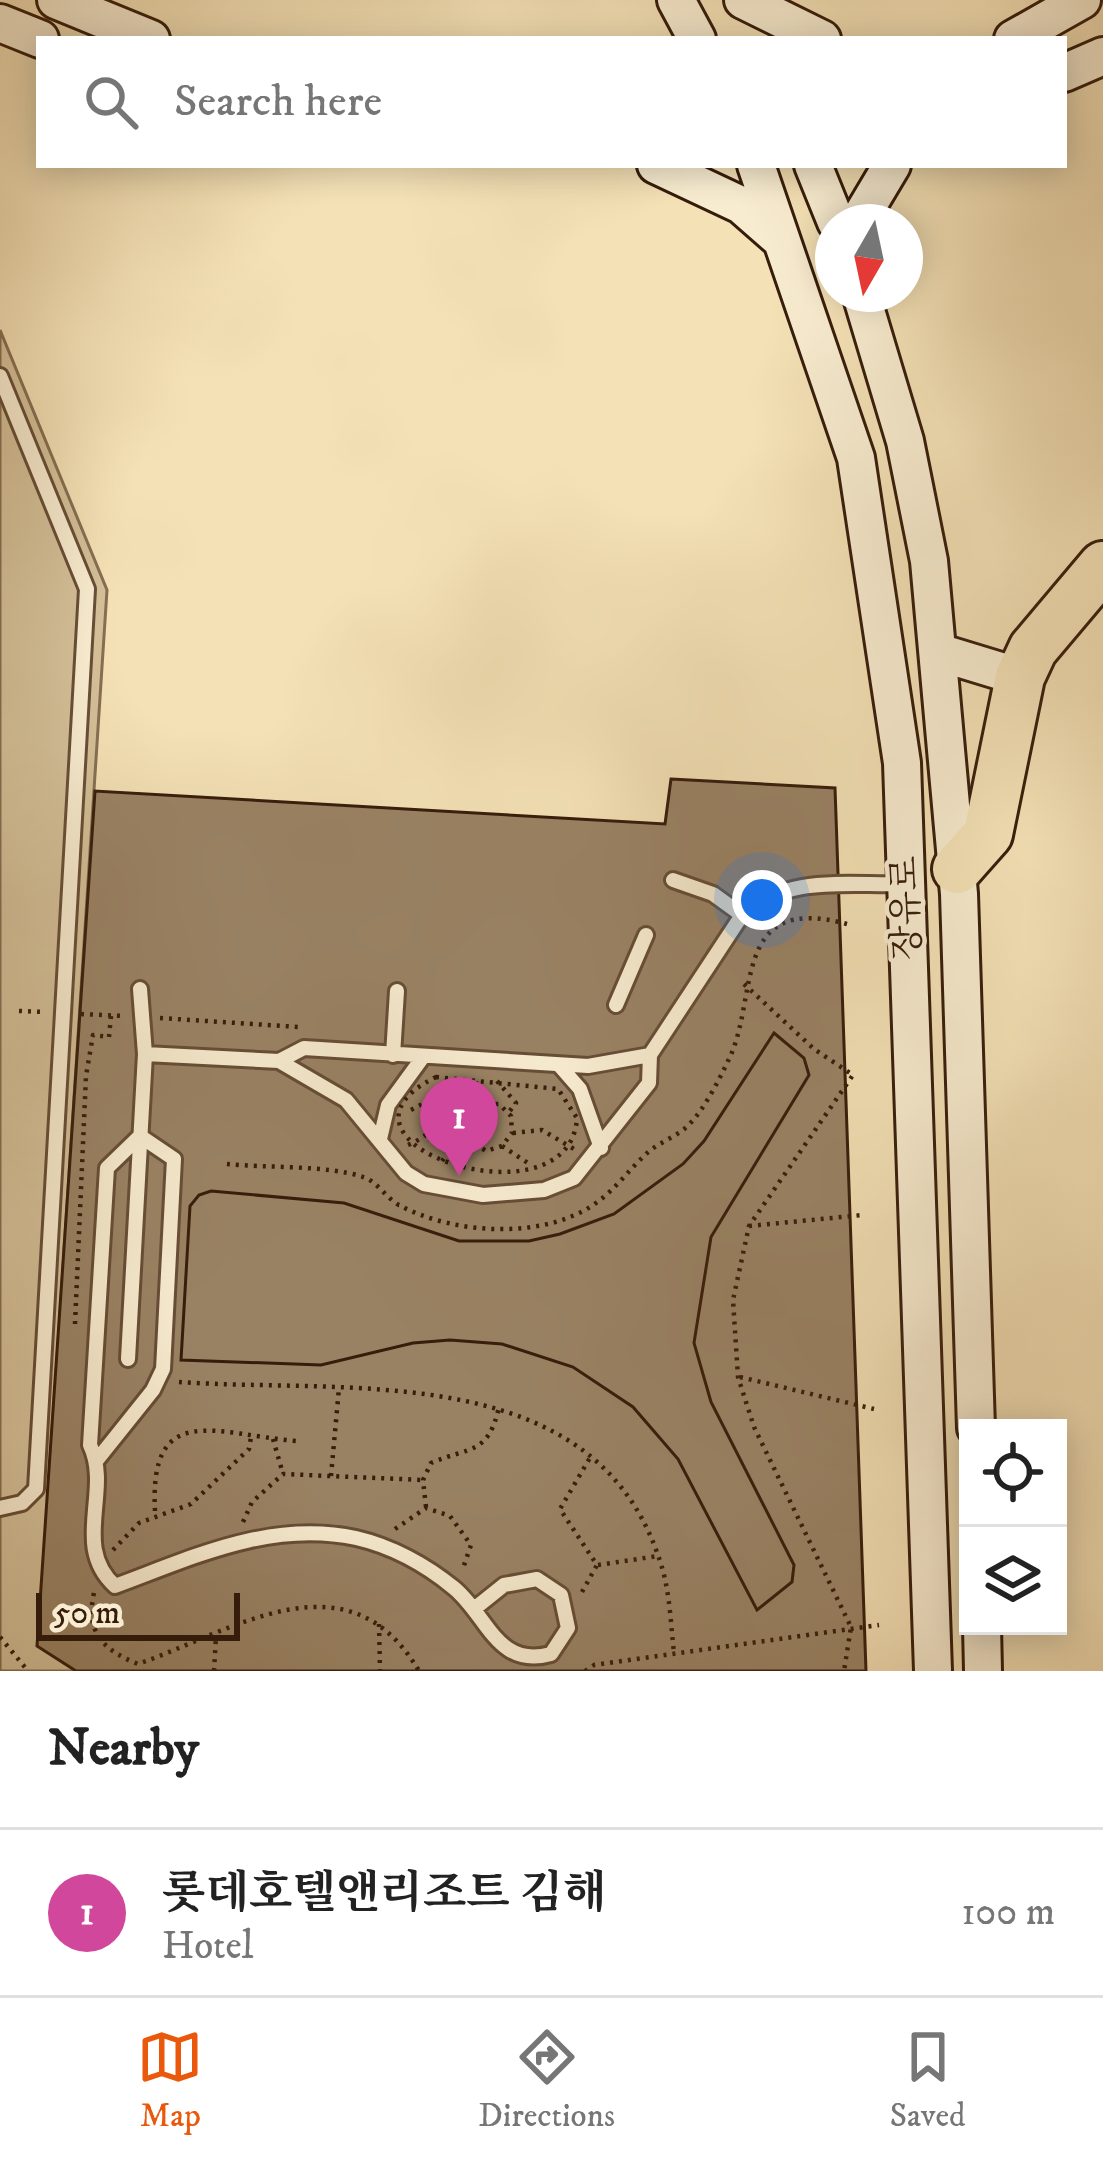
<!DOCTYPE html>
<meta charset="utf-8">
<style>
:root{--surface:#fff;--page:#f2f2f2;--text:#222;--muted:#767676;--line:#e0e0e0;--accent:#ea580c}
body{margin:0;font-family:"IM FELL DW Pica","Noto Serif KR",serif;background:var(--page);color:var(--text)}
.controls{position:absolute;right:36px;bottom:36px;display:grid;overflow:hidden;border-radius:0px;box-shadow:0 6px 30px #0003}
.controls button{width:108px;height:108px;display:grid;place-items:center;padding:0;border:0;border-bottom:3px solid var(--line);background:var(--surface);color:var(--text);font:60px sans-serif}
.compass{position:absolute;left:815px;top:204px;width:108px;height:108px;border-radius:50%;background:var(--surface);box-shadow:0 6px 30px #0003;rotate:189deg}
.scale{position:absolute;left:36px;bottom:30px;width:204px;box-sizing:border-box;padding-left:12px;border:6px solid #361c0b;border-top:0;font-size:33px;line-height:42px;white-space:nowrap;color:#361c0b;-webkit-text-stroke:9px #f8ecd0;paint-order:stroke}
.you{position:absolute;left:762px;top:900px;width:42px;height:42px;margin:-30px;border:9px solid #fff;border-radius:50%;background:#1a73e8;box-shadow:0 0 0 18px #1a73e833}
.badge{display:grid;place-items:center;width:78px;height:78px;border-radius:50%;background:var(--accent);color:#fff;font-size:39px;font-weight:700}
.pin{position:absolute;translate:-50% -99px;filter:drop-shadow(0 3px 6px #0008)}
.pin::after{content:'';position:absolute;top:63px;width:42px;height:36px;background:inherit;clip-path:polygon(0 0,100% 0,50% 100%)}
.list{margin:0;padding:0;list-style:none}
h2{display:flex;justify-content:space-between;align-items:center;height:156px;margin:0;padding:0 48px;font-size:51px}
h2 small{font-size:39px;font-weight:400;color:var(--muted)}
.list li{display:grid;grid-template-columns:78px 1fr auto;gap:36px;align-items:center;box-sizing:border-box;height:168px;padding:0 48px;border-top:3px solid var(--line)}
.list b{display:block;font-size:45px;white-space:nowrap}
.list p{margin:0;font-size:39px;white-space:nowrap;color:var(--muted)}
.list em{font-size:39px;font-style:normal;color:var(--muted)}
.icon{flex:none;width:66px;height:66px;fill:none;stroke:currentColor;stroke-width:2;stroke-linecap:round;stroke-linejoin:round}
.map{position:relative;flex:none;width:1103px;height:1671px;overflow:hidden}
.search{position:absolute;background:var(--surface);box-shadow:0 6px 30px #0003;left:36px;right:36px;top:36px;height:132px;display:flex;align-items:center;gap:30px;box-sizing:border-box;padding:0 42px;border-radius:0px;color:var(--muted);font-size:45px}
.sheet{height:324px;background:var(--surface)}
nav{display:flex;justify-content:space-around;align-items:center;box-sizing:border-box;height:168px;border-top:3px solid var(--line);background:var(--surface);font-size:33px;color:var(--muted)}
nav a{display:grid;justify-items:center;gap:6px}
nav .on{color:var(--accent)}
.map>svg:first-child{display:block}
.green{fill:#d4c099;stroke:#856e52;stroke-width:3}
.building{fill:#998264;stroke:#361c0b;stroke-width:3}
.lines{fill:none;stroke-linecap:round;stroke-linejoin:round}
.lane-casing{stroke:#664d36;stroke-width:20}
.secondary-casing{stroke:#361c0b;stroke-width:42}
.highway-casing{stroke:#361c0b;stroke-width:54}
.path{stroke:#361c0b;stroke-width:4.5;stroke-dasharray:3 6;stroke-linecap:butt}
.lane{stroke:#f8ecd0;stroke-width:14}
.secondary{stroke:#f8ecd0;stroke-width:36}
.highway{stroke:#f4e1b6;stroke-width:48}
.labels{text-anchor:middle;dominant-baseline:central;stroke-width:9;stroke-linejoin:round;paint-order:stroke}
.street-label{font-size:36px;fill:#361c0b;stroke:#f8ecd0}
</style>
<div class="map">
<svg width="1103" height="1671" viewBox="0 0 1103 1671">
<rect width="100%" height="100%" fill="#f4e1b6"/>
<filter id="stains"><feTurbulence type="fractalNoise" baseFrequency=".00167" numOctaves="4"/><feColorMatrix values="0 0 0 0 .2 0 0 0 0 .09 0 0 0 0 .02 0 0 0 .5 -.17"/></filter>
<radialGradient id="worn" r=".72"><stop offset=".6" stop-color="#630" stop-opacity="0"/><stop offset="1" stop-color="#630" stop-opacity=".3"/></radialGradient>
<path class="green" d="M0 330 107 590 46 1528 76 1671H0Z"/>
<path class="building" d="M671 779 835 788 866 1671H76L37 1646 95 791 665 824Z
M774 1033 804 1058 809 1075 711 1237 694 1343 711 1402 794 1565 792 1582 757 1610 678 1459 633 1407 573 1367 502 1344 450 1340 413 1343 321 1365 181 1360 190 1206 199 1195 211 1191 344 1203 459 1241H529L560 1234 614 1214 683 1164 704 1141Z"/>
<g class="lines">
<defs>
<path id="lane" d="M0 376 87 589 36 1489 22 1503 0 1508
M673 880 713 894 742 915
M140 989 145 1054
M616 1005 646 935
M393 1055 397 991
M279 1061 346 1100 406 1173 424 1184 483 1195 544 1190 574 1178 649 1083 650 1055 742 915C787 874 848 886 906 884
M559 1065 580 1089 601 1148
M380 1139 388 1105 423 1057
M128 1359 145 1054 279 1061 304 1048 588 1066 650 1055
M97 1460 153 1390 163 1369 174 1159 140 1136 107 1168 90 1445C112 1491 71 1546 115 1586 194 1557 270 1520 356 1538 391 1546 426 1565 454 1588 488 1616 497 1669 551 1654L568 1628 561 1595 537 1579 504 1585 474 1609"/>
<path id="secondary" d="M56 0 151 39
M676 0 697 39
M743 0 822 39
M0 23 40 39
M1013 39 1082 0
M1064 73 1103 56
M656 165 741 205 780 239
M756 165 856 458 902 763 933 1671
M813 165 836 222
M858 222 892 165
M861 294 905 441 929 561 959 894 976 1428
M938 652 1020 677
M982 1626 983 1671"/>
<path id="highway" d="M957 869 988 834 1020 677 1033 649 1103 566"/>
</defs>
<use href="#lane" class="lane-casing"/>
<use href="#secondary" class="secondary-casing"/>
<use href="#highway" class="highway-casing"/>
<path class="path" d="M744 984 814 1049 853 1075 749 1226 733 1300 738 1377 754 1427 851 1627 844 1671
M19 1011 44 1012
M81 1014 123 1016
M160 1018 299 1027
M436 1077 558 1089 577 1118C570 1230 302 1143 436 1077Z
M476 1081V1104L463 1123 466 1138 486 1151 502 1146 512 1133 511 1116 499 1104H476
M497 1081 516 1103 509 1112
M411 1110 438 1096 467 1097
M513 1133 542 1130 574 1149
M408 1145C435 1134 448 1111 473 1096
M502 1146 531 1165
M442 1161 463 1132
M227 1164C266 1168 328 1165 363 1177 377 1181 386 1198 399 1205 454 1235 548 1241 600 1200 617 1187 630 1169 645 1155 656 1144 671 1139 683 1130 701 1116 718 1082 728 1061 760 999 729 892 847 924
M749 1226 863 1215
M75 1324 86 1076 93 1035 109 1037 111 1016
M740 1377 874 1409
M179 1382C350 1394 602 1356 663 1571 670 1597 671 1626 674 1653
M273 1439 283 1474
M331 1476 339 1388
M426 1507 423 1480 431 1463C471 1446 488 1455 499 1407
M155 1511C149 1400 215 1434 296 1441
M243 1522 252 1502 283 1474 423 1480
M395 1529 426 1508 450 1516 471 1545 462 1571
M113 1550 139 1523 191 1504 249 1449 251 1437
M598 1565 658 1556
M582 1592 597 1565 560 1509 591 1456
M94 1593C85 1632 103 1650 138 1664 235 1630 348 1551 419 1671
M379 1624 380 1671
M0 1637 28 1671
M214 1671 216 1637
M585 1671 594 1665 879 1625"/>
<use href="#lane" class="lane"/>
<use href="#secondary" class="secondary"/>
<use href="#highway" class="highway"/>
</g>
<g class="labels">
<g class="street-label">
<text transform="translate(907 908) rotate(-92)">장유로</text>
</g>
</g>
<rect width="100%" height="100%" filter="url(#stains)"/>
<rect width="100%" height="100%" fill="url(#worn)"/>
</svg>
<div class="controls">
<button><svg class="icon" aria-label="locate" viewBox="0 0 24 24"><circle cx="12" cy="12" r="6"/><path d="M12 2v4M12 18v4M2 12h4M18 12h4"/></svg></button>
<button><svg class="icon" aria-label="layers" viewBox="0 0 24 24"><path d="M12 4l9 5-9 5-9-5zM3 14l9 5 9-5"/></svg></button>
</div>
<svg class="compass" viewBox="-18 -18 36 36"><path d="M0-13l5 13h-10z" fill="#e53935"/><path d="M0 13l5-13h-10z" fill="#767676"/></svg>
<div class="scale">50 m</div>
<div class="you"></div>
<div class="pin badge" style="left:459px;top:1176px;background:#d1479c">1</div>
<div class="search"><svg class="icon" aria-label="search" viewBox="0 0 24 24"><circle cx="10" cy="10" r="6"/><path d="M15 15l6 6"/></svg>Search here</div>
</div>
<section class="sheet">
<h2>Nearby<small></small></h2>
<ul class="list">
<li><span class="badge" style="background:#d1479c">1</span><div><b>롯데호텔앤리조트 김해</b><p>Hotel</p></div><em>100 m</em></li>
</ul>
</section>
<nav>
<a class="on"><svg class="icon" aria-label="map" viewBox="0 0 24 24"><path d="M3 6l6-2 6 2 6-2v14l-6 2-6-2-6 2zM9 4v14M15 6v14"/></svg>Map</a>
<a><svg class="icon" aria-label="directions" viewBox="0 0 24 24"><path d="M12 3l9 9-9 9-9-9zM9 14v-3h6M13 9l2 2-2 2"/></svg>Directions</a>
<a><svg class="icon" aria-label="saved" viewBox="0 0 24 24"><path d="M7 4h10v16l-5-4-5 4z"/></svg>Saved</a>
</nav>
